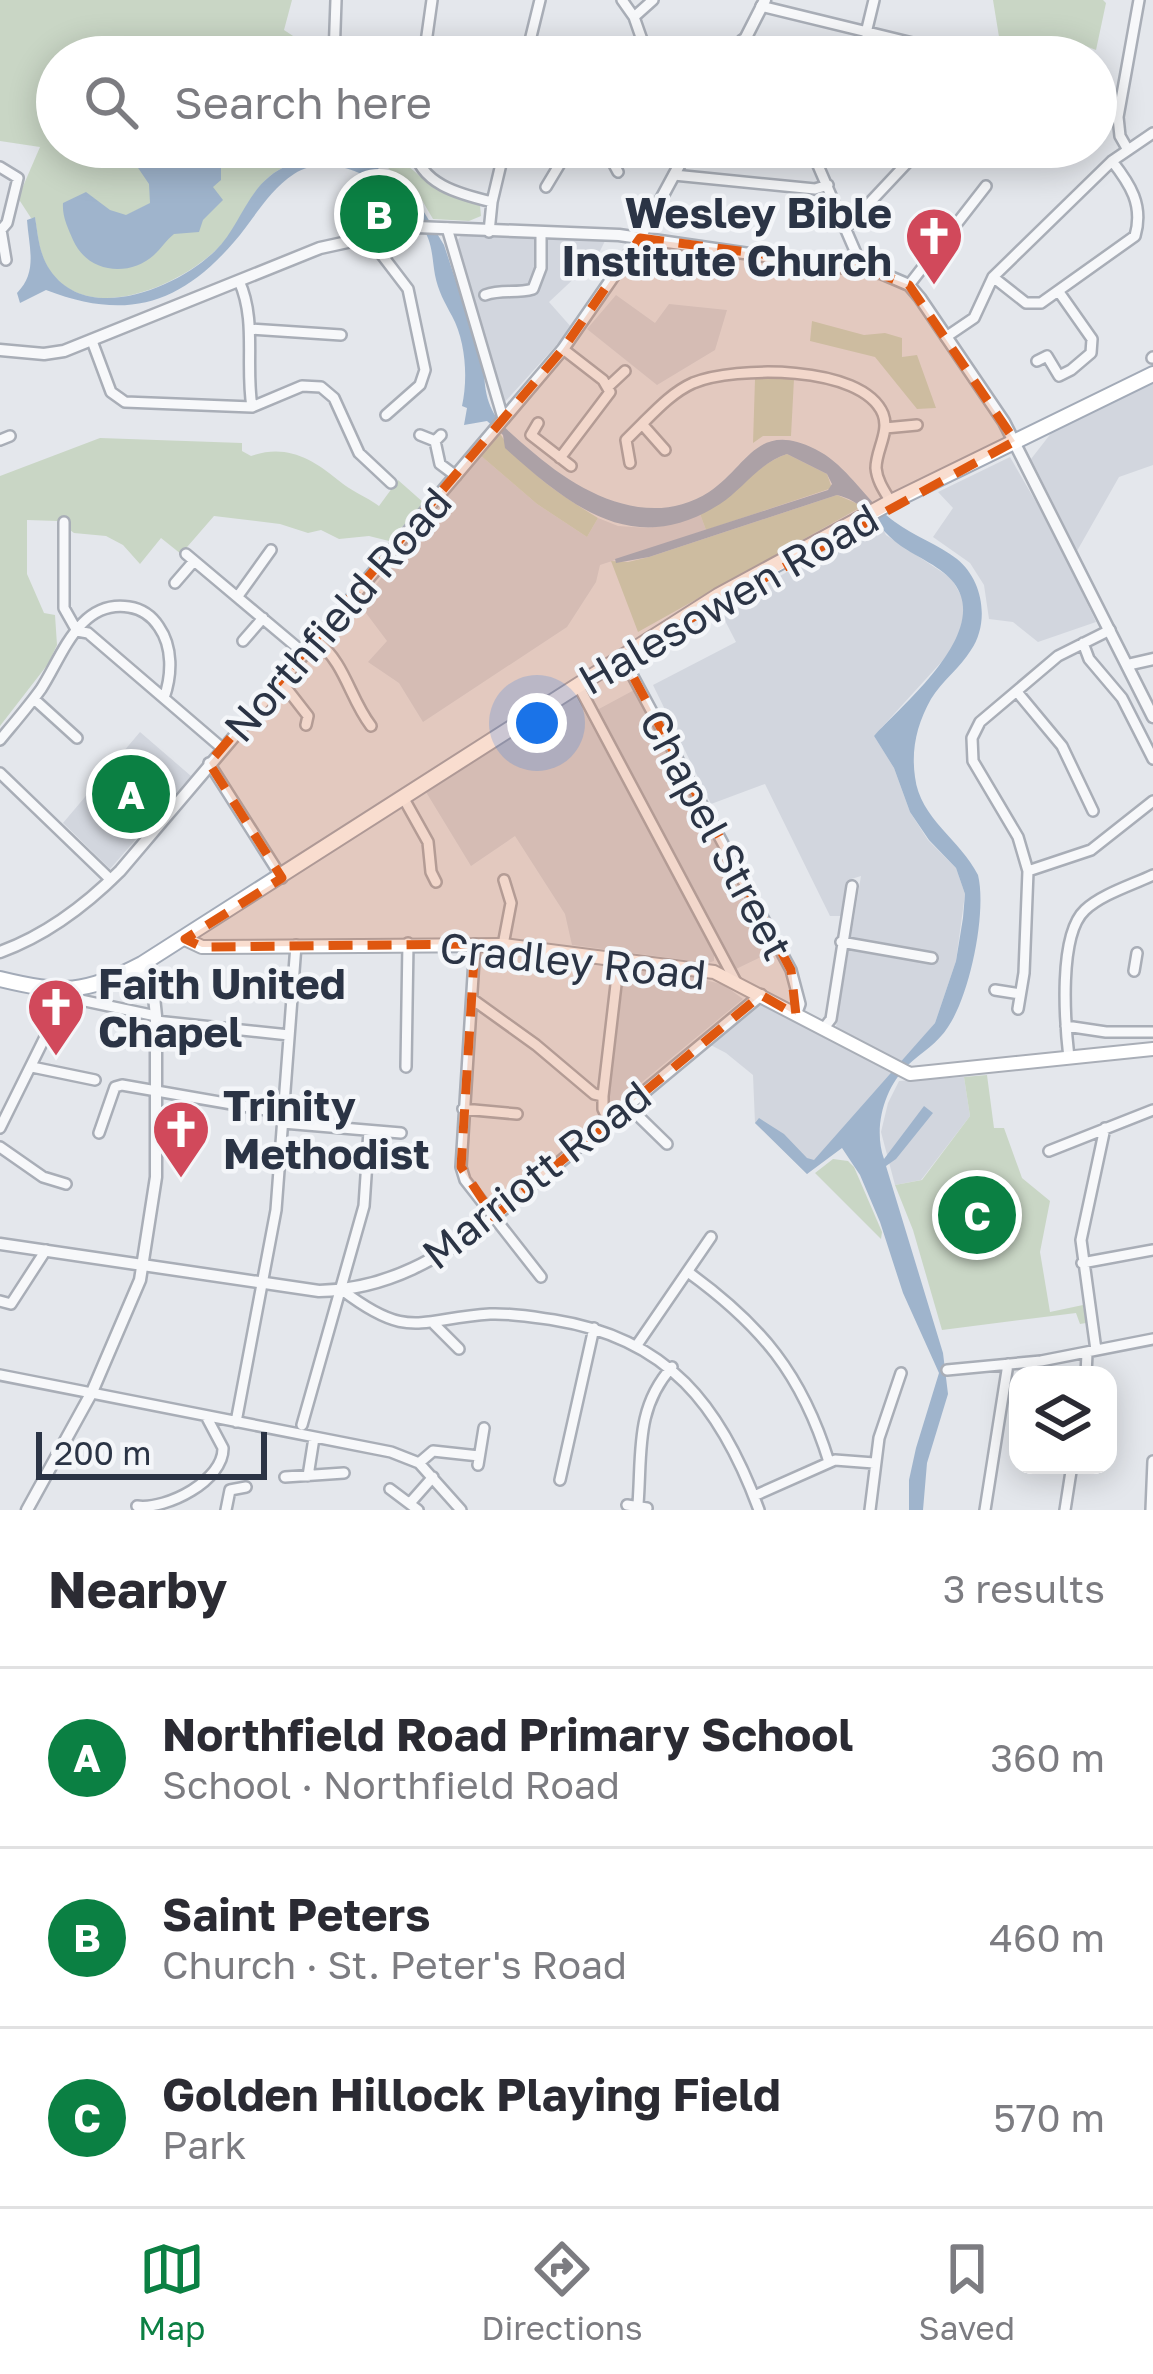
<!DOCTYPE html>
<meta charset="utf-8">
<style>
:root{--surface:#fff;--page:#f2f2f3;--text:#2b2b33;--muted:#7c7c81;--line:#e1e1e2;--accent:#0b8043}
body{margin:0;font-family:"Golos Text",sans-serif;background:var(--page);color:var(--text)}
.controls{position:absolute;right:36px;bottom:36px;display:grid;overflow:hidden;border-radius:24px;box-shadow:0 6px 30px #0003}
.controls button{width:108px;height:108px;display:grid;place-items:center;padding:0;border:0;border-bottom:3px solid var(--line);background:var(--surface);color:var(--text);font:60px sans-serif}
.scale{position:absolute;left:36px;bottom:30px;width:231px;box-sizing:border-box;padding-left:12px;border:6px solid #2b3445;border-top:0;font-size:33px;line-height:42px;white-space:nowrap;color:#2b3445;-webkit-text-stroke:9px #f4f6f9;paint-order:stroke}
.you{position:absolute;left:537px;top:723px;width:42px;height:42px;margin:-30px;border:9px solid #fff;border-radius:50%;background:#1a73e8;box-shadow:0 0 0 18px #1a73e833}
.badge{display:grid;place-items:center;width:78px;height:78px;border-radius:50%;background:var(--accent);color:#fff;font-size:39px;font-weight:700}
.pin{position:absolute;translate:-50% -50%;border:6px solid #fff;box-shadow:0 3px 12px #0006}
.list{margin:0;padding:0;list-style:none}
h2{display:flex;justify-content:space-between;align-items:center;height:156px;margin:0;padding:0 48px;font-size:51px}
h2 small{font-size:39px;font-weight:400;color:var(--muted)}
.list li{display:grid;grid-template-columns:78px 1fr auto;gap:36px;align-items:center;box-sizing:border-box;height:180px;padding:0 48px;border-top:3px solid var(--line)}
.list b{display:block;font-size:45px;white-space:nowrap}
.list p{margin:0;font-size:39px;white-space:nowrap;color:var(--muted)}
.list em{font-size:39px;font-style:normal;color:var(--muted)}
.icon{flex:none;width:66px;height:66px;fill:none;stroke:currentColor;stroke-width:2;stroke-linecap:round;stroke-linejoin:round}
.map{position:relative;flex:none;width:1153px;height:1510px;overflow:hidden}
.search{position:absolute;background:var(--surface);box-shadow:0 6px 30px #0003;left:36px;right:36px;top:36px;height:132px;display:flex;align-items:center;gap:30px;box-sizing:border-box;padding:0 42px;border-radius:66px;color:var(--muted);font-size:45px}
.sheet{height:696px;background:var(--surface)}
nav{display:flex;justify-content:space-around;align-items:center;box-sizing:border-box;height:168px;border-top:3px solid var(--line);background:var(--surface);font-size:33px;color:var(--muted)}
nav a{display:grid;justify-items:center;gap:6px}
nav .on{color:var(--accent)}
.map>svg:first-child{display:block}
.built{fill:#d2d6de}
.green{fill:#c9d6c5}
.water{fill:#9fb4cc}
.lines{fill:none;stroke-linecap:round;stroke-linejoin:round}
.minor-casing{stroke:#a9aeb7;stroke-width:14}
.tertiary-casing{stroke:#a9aeb7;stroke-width:15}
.secondary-casing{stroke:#a9aeb7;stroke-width:16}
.primary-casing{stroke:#a3abb8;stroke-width:18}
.minor{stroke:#f7f8fa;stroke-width:9}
.tertiary{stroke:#f7f8fa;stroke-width:10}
.secondary{stroke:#fff;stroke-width:12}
.primary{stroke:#fff;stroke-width:14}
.marked{fill:#df570f;fill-opacity:0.2;stroke:#df570f;stroke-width:9;stroke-dasharray:24 15;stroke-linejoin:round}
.labels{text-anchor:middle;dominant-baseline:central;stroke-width:9;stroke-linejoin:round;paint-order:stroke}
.poi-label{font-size:42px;font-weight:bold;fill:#2b3445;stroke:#f4f6f9;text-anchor:start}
.street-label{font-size:42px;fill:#2b3445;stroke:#f4f6f9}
</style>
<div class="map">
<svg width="1153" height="1510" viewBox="0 0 1153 1510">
<rect width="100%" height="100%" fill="#e4e7ec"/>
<path class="built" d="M462 234 605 241 597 257 549 302 572 328 502 405 455 244Z
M616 295 655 323 669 304 727 310 715 350 657 385 587 329Z
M1153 381V465L1119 477 1077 551 1031 459 1052 432Z
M480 455 537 504 587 537 598 518 618 526 649 528 700 514 706 530 600 565 596 582 567 627 423 722 399 683 368 662 387 641 357 601 370 592Z
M1010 457 1052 530 1096 622 1038 642 1013 622 989 619 984 585 970 563 933 537 953 508 938 492Z
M878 519 886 535 951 578 962 597 966 616 957 640 945 658 874 736 894 768 910 812 928 840 956 868 965 894 956 961 935 1023 902 1062 836 1027 861 876 848 880 841 916H830L765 784 711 804 653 685 736 642 720 611Z
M636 689 771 952 736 969 597 710Z
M576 697 691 908 714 952V961L708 963 572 945 565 914 515 836 471 866 426 792Z
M140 732 191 776 110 869 63 823Z
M625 966 695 977 724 985 743 999 613 1106 609 1099Z
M761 995 899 1069 807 1174 755 1123 753 1075 726 1053 705 1042Z
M964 1077 970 1116 921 1180 895 1185 881 1132 888 1103 899 1081Z"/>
<path class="green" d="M0 0H292L284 30 325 57H57V147H338V152C314 161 291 159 270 176 248 194 241 223 222 244 186 283 90 328 50 271 39 255 38 236 35 218H31L18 198 40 147 0 141Z
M993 0H1103L1106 3 1096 50 1067 39 1051 43 1050 48 1001 49Z
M364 147C398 147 412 175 441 191 453 197 467 201 480 205L481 216 469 221 433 219 419 195Z
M812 321 864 335 885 333 902 338V357L917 355 936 408 917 409 875 357 810 341Z
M755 379H794L791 436H763L753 443Z
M499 432C522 470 559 494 598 518L587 537 537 504 480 455Z
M100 438 242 443V451L251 456C286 444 311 458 338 480 349 490 367 497 379 506L398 480 424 503 389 541 369 536 339 539 321 530 308 533 280 524 214 516 181 554 161 538 140 564 123 545 106 536 74 533 58 521 27 520V574L44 613 55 615 57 645 48 664 0 726V476Z
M787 454 827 474 832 488 706 530 700 514C732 499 754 465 787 454Z
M837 495 863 506 638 632 611 561 628 562 649 557Z
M987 1075 994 1128H1004L1022 1178 1050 1201 1040 1252 1050 1312 1083 1305 1086 1323 1080 1324 1076 1313 942 1330 913 1230 895 1185 922 1180 970 1116 964 1077Z
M833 1159 848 1161 854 1167 882 1232 881 1239 815 1173Z"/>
<path class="water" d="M121 147H221V180L213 187 223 200 203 220 199 232 174 234C166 240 161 249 154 255 130 277 88 274 73 240 68 228 62 217 63 203L86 192 110 210 126 215 150 203 149 184 132 159 122 158Z
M338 147H352L416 199 444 245 484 366C484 415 500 424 535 454 582 494 650 530 709 492 748 466 757 420 815 449 848 465 865 501 895 522 914 536 939 545 957 559 983 580 990 622 971 650 960 668 942 681 931 699 917 724 911 749 915 777 920 819 960 839 978 875 987 912 970 995 948 1027 938 1043 922 1052 908 1065 884 1088 873 1128 884 1159L924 1106 933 1113 896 1159 886 1166 943 1353 948 1394 927 1463 923 1510H909V1480L916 1448 939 1373 903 1293 880 1222 860 1175 842 1148 807 1174 755 1123 759 1118 784 1134 807 1158 814 1160 935 1023 956 961 963 918 965 894 956 868 929 840 910 812 894 768 874 736C905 702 991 632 954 583 942 567 917 557 901 546 876 529 870 503 837 495L649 557 616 563 615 559 828 490 832 484 827 474 787 454C760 462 743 489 720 504 633 560 569 505 505 448L503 435 487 421 464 425 467 408 462 406C468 379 466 342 452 316 445 303 438 291 435 275 432 259 433 245 424 230 402 191 338 146 294 174 268 191 254 219 234 242 178 307 124 320 46 290L20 303 17 293C38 272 29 248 27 220L35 217C38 235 39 254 50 270 88 326 178 287 215 251 238 229 245 196 270 176 291 159 314 161 338 152Z"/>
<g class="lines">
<defs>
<path id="minor" d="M622 0 634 17 648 57
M761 6 970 57
M634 17 653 0
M866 33 874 0
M742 40 759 57
M334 57 336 0
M424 57 432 0
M526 57 540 0
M390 147 401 153 414 152
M414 147C419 184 459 194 492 202
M591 147 610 157 618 172
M810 147 862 267
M1051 147 1055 148
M1128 150 1120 136 1118 117 1139 0
M0 167 18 178 7 223 0 231
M674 175 815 189 828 185
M546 187 570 147
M447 228 503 418
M845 229 922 147
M1 230 6 260
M489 232 492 202 505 147
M378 233 382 255 408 289 425 370 420 385 386 415
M993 277 1026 303H1041L1135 236C1144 205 1130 184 1112 161
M239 281C257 320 245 365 252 407
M909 285 986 186
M485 295C502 289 516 294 533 289L541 268V234
M250 329 341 335
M946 337 974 318 993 277 1112 161 1153 133
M92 341 111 392 125 402 252 407 302 386 321 387 334 398 359 453 391 483
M1152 358 1153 357
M1037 361 1047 356 1059 376 1071 370 1091 353 1092 339 1059 292
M609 386 625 371
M538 423 531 435 571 466
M885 428 917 425
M420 435 435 441 441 435
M0 440 10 436
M435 441 440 464 456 476
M665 450 642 424C657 409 673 392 693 383 734 366 862 364 883 414 890 432 876 450 876 468 877 481 885 492 891 502
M560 458 610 392 603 380 563 349
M630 463 626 440 642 424
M64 522V608L77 631
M186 554 305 654
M175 583 194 561
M238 596 271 550
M77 631 88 633 222 748
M316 640C346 664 349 697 371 726
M243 641 263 618
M1083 643 1089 659 1122 698 1153 759
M622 656 791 970 800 1004 796 1015
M280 680 308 716 306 725
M578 685 736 982
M1018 693 1062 746 1093 811
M34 699 77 738
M0 740C14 723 28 707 41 689 62 657 79 599 129 607 142 609 152 616 159 627 173 647 172 675 164 698
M209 763 282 878
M0 773 111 880
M404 799 428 842 431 872 436 882
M1028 871 1091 850 1153 801
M841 942 932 958
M475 944 461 1167 465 1180 541 1277
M503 945 511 903 504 880
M1134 971 1137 953
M995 990 1020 994
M66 992 71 998 156 1016
M472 999 536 1045 594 1094 603 1096
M1018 1009 1024 973 1028 871 1018 837 973 761 972 738 980 722 1058 656 1110 630
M156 1021 289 1035
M1066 1026 1106 1032H1153
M824 1028 831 1019 852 886
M1069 1058C1065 1023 1058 935 1085 910 1102 894 1132 885 1153 875
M32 1067 95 1080
M406 1067 408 943
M628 1106 667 1144
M463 1109 517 1114
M609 1121 603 1109V1096L619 959
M283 1123 401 1133
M0 1128 50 1027 61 992
M99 1133 115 1087 122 1085 283 1113
M0 1147 43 1177 66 1184
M1049 1151 1153 1110
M1082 1263 1153 1250
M688 1272C761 1325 802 1374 829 1462
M342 1290C409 1341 418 1319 490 1314 511 1313 533 1317 554 1320 668 1338 721 1406 759 1510
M0 1301 11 1304 46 1250
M434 1324 459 1349
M637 1345 711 1237
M1096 1350 1081 1240 1105 1128
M947 1370 1041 1361 1153 1339
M0 1375 391 1452 419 1463 461 1510
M1086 1375 1087 1353
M236 1422 276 1210 296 945
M302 1425 364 1206 369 1131
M419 1463 433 1451 479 1456
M478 1465 484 1428
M308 1476 314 1438
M285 1477 344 1473
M560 1480 594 1328
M390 1489 418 1510
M754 1496 835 1460 874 1463
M410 1503 433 1477
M638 1504C642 1453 635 1408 672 1367
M627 1505 647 1508
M137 1506C167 1510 224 1480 223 1448L206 1416
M226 1510 230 1490 246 1487
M870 1510 879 1438 901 1373
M985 1510 1008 1364
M1065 1510 1072 1465
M1151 1510 1153 1461"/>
<path id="tertiary" d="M736 57 765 0
M0 350 44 354 64 351 320 248 416 227 619 235 881 273 909 285 920 298 1004 422 1153 717
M1127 665 1153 659
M0 952C47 935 85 906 120 871L563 349 640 238 689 147
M0 1244 319 1291C389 1289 440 1258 494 1217L761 995
M27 1510 92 1392 140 1280 156 1177V1016L154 997 142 964"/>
<path id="secondary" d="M185 939 202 947 503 945 714 972 910 1074 1153 1049"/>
<path id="primary" d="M0 979C62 994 85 994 142 964L718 596 891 502 1153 374"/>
</defs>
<use href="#minor" class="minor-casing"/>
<use href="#tertiary" class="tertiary-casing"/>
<use href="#secondary" class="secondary-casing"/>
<use href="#primary" class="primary-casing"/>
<use href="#minor" class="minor"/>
<use href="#tertiary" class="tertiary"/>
<use href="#secondary" class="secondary"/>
<use href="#primary" class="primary"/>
</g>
<path class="marked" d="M640 238 862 267 909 285 1015 441 622 656 791 970 796 1015 761 995 494 1217 461 1167 475 944 202 947 185 939 282 878 209 763 563 349Z"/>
<defs>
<symbol id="church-pin" viewBox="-11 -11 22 30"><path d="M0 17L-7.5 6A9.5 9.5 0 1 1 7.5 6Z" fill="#d1495b" stroke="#f4f6f9"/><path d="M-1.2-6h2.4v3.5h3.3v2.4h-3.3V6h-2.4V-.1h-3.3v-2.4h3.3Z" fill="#fff"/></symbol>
</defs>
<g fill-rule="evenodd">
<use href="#church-pin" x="901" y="203" width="66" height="90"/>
<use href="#church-pin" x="23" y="974" width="66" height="90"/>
<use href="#church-pin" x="148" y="1096" width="66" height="90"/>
</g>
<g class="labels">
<g class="poi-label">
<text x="892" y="212" text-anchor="end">Wesley Bible<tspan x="892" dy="48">Institute Church</tspan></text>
<text x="98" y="983">Faith United<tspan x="98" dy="48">Chapel</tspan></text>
<text x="223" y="1105">Trinity<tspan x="223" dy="48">Methodist</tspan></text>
</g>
<g class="street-label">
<text transform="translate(728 598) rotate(-30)">Halesowen Road</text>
<text transform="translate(337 614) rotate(-49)">Northfield Road</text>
<text transform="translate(717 834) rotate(62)">Chapel Street</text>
<text transform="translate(573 960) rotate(6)">Cradley Road</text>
<text transform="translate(536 1174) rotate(-38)">Marriott Road</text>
</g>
</g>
</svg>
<div class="controls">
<button><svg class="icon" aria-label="layers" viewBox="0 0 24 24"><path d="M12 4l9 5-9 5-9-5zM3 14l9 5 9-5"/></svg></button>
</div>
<div class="scale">200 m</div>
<div class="you"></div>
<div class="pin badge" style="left:131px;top:794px">A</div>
<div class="pin badge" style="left:379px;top:214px">B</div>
<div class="pin badge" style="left:977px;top:1215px">C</div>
<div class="search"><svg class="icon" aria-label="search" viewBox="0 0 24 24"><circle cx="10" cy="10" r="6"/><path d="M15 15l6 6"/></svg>Search here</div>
</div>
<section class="sheet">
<h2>Nearby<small>3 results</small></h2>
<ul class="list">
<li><span class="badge">A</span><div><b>Northfield Road Primary School</b><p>School · Northfield Road</p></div><em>360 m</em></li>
<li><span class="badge">B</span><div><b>Saint Peters</b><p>Church · St. Peter's Road</p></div><em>460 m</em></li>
<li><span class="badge">C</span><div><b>Golden Hillock Playing Field</b><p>Park</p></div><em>570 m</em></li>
</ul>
</section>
<nav>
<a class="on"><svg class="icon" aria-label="map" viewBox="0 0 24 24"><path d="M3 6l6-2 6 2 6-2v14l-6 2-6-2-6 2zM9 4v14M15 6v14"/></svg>Map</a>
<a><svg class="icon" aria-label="directions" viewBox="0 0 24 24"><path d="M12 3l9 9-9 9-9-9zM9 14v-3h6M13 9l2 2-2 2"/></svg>Directions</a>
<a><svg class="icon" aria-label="saved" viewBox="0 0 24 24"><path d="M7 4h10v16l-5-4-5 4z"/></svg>Saved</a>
</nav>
